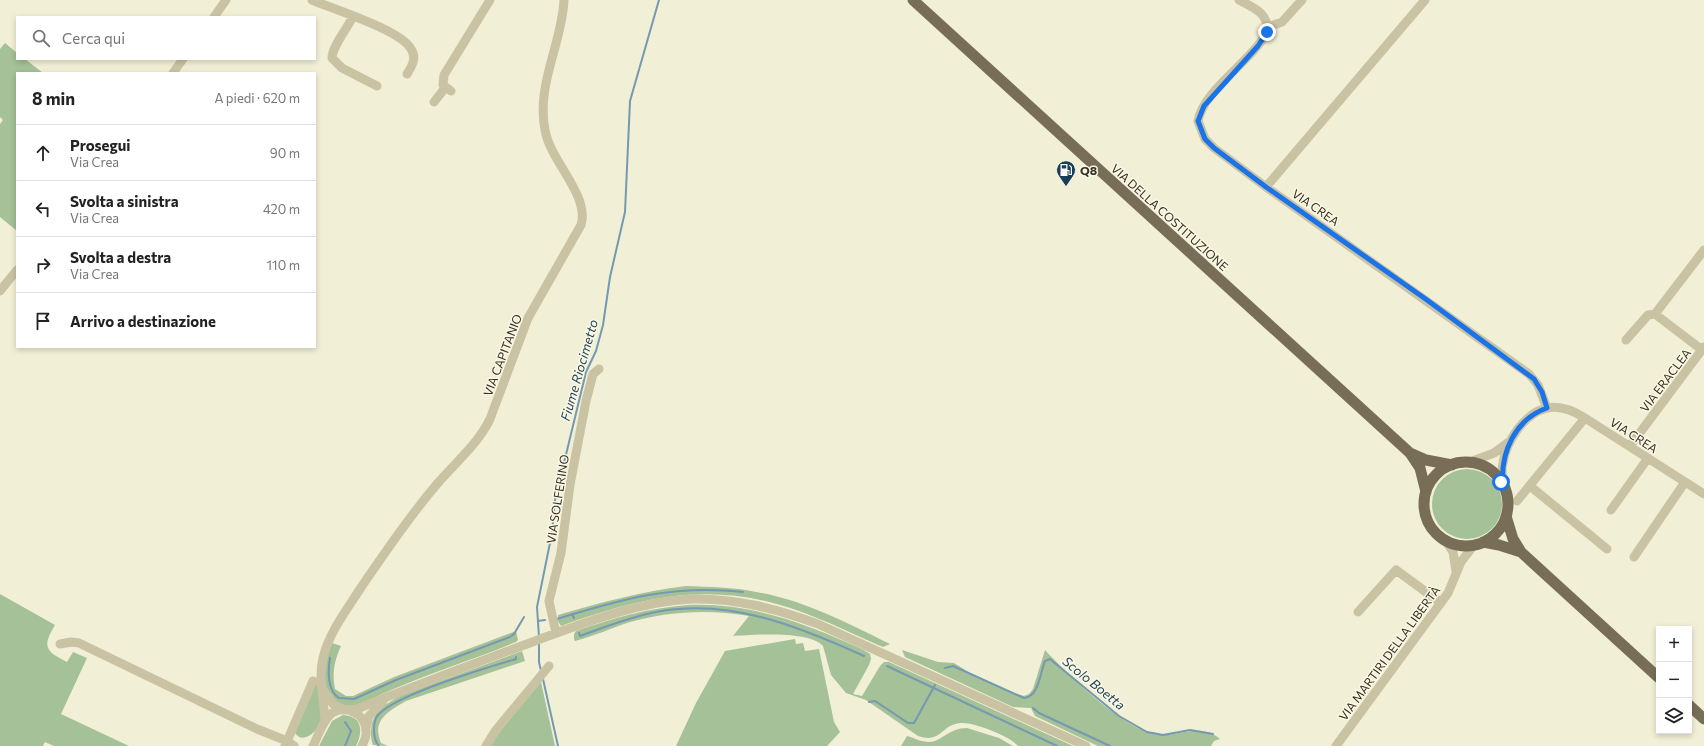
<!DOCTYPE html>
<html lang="it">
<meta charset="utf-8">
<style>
:root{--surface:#fff;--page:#f2f2f2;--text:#222;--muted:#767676;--line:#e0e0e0}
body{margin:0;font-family:Commissioner,sans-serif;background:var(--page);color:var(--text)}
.controls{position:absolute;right:12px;bottom:12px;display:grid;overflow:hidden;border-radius:0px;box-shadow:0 2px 6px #0003}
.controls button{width:36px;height:36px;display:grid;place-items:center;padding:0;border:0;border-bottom:1px solid var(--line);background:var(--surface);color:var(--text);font:20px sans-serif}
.stop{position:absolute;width:12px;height:12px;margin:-9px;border:3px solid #1a73e8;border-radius:50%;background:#fff}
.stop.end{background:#1a73e8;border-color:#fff;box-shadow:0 1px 4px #0008}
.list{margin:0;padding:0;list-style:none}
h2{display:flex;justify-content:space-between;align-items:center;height:52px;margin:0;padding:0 16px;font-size:17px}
h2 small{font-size:13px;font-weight:400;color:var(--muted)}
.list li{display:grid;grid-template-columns:26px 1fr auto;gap:12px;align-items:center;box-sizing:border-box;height:56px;padding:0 16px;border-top:1px solid var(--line)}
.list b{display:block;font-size:15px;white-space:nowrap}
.list p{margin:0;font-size:13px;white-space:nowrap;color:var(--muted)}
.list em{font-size:13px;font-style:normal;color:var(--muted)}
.icon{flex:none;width:22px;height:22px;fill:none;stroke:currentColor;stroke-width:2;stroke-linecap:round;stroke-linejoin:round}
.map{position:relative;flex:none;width:1704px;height:746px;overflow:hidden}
.search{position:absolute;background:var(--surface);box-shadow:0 2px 6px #0003;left:16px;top:16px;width:300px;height:44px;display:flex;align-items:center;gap:10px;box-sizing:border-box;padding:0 14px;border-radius:0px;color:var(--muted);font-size:15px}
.panel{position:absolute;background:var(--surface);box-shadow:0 2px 6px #0003;left:16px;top:72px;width:300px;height:276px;border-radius:0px}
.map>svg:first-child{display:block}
.green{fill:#a4c197}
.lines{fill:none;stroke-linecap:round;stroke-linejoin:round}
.stream{stroke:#7599b0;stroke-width:2}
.minor{stroke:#cac3a3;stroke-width:9}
.major{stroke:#786d56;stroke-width:11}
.route{stroke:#1a73e8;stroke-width:5}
.labels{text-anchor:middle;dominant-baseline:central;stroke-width:3;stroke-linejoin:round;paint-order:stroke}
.poi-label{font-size:12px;font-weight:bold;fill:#353025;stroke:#faf7e3;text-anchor:start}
.street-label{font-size:12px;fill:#353025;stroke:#faf7e3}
.water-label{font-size:13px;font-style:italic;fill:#193e58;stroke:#faf7e3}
</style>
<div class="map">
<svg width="1704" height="746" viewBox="0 0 1704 746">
<rect width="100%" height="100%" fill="#f2efd7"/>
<path class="green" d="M5 43 17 53V59H25L43 73H17V231L0 217V124L3 120 0 117V49Z
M1432 504a35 35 0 1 1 70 0a35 35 0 1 1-70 0Z
M686 586C709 587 733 587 756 592 804 600 847 623 890 644L883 647C855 635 827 621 799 611 714 580 643 596 561 626L558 621V615C600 603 642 591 686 586Z
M0 594 55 625C42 647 45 651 67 662L73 652 87 658 61 714 129 746H54L45 742 43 746H0Z
M688 605C753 603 804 623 862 649L870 654 871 659 869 665 853 694 862 696 880 666 884 662H889L1073 746H1018C1010 736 974 722 961 723 941 724 942 744 918 736L866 700 846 693 831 675 823 646C809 630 753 635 733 636L749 616C709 609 669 611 630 622 612 628 594 636 575 641L574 639V634L576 631C613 618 649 608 688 605Z
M516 631 518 640 516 642C472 660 426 674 382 694 371 699 357 709 345 706 316 699 325 662 332 643L341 646C334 662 332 673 335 689L346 696H353L394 677Z
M795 639 796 644 803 643 805 651 819 649 834 722 840 732 827 746H676L696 703 725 651Z
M902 650 938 662 954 663 970 673 1013 693 1024 696 1029 694 1033 689 1045 650C1068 675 1118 723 1150 733 1174 741 1198 720 1220 739L1214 741 1211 746H1098L1035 716 1031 708 1013 707 905 657Z
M522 651 525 661 406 701C389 711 371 720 381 743L388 746 373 745C371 740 371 737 371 732 372 711 383 706 400 696Z
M317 680C318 691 323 706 322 717 321 729 303 746 295 733Z
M541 682 555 746H489L522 703Z
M343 715C363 716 363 732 356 746H319L332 721Z
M967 728 999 738 1013 746H901L907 736C914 738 921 742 929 742 942 742 948 728 967 728Z"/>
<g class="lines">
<path class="stream" d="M572 614 574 618
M557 619C622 599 674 584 743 592
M538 621 545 620
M579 633 580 636C605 627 630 617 656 612 729 598 798 626 864 656
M539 637 537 607 552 533 555 500 586 372 596 351 603 325 610 277 625 212 630 101 659 0
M539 643V662L541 671
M330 658C328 670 327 691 339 698L354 699 396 680 510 637 514 634 524 617
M887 666 1057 746
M945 668 953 666 1024 698C1039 697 1040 673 1045 661L1050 659 1119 716 1147 732 1163 735 1190 730 1213 734
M543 679 558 746
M869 702 875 701 908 723H914L935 685
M1033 708 1039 713 1110 746
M345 746 351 731 345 722
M379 746C373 740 372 722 378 715 397 694 486 668 516 659V657"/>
<path class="minor" d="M312 0C333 9 401 30 411 49 417 58 412 66 407 74
M1239 0C1254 8 1269 13 1267 32 1252 61 1203 90 1198 121L1205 139 1214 148 1266 187 1529 374 1538 385 1547 408
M353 16C348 28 332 46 332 58L342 68 377 86
M214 17 226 0
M1268 27 1282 22 1302 0
M173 73 183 59
M451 91 443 85 444 75 490 0
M434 102 445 88
M1266 187 1425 0
M0 291 17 270
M1655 314 1704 250
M1626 340 1648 315 1655 314 1702 350
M1630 446 1704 347
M1470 462 1494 453 1509 442
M1503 485C1502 478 1501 471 1503 463 1506 442 1524 413 1547 408 1561 405 1574 411 1585 418L1704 494
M1530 486 1607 549
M1517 501 1585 418
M1611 510 1648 458
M1446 541 1453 552 1456 571
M1634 557 1685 482
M1358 612 1396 570 1441 603
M556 633 549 601 561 553 570 485 586 401 593 374 599 369
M60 644 71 642 79 643 257 729 287 741 294 746
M324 691 333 704 344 710
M348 710 357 709C416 685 476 663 535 641 586 622 637 602 692 599 736 598 777 609 818 624L1086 746
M325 721C324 700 318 678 323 658 329 632 348 608 362 586 386 551 410 516 437 484 456 462 478 444 490 419L528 318 581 225C590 195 550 161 545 130 536 84 562 44 564 0
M366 728 369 716 383 701
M285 746 313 681
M313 746C318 736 323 720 332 713 346 704 366 714 366 731 367 737 364 741 362 746
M486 746 496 730 549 666
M1336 746 1448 593 1461 562 1474 545"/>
<path class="major" d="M913 0 1410 453 1420 468 1426 492
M1410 453 1426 460 1452 465
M1424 504a42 42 0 1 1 84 0a42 42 0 1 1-84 0Z
M1506 516 1513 539 1521 552 1659 678
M1483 542 1499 545 1521 552
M1689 705 1704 719"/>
</g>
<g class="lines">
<path class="route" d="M1267 32 1258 46 1204 106 1198 121 1205 139 1214 148 1266 187 1427 300 1534 379 1542 392 1547 408C1515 419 1500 453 1503 485L1501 482"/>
</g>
<defs>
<symbol id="fuel-pin" viewBox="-11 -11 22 30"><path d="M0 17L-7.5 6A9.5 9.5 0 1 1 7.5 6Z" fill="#193e58" stroke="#faf7e3"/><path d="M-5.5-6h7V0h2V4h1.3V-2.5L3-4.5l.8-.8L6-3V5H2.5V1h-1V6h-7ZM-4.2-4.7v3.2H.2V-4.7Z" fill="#fff"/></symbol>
</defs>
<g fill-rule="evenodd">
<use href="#fuel-pin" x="1055" y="159" width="22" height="30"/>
</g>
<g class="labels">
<g class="poi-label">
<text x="1080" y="170">Q8</text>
</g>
<g class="street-label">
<text transform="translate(1316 207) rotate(35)">VIA CREA</text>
<text transform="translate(1170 217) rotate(42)">VIA DELLA COSTITUZIONE</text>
<text transform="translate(502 355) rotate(-69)">VIA CAPITANIO</text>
<text transform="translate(1665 380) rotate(-53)">VIA ERACLEA</text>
<text transform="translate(1634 435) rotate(33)">VIA CREA</text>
<text transform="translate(557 499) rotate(-81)">VIA SOLFERINO</text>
<text transform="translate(1389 653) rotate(-54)">VIA MARTIRI DELLA LIBERTÀ</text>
</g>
<g class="water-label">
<text transform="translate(579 370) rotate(-74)">Fiume Riocimetto</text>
<text transform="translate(1094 683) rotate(39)">Scolo Boetta</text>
</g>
</g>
</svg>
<div class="controls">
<button>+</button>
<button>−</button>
<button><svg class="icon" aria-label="layers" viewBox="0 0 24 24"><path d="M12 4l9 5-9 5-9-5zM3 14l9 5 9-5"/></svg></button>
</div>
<div class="stop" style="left:1501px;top:482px"></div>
<div class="stop end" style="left:1267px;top:32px"></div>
<div class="search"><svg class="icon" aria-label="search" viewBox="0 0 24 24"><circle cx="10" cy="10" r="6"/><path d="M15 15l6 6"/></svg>Cerca qui</div>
<section class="panel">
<h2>8 min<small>A piedi · 620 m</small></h2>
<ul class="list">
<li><svg class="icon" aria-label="ahead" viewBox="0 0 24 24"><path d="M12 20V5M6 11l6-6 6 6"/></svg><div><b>Prosegui</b><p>Via Crea</p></div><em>90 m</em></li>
<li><svg class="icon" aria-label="left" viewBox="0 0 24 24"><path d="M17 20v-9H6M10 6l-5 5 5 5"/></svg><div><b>Svolta a sinistra</b><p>Via Crea</p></div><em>420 m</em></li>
<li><svg class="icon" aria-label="right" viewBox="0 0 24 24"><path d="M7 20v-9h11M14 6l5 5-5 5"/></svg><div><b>Svolta a destra</b><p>Via Crea</p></div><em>110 m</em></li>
<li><svg class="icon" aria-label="arrive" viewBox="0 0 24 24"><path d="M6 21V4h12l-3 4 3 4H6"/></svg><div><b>Arrivo a destinazione</b></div></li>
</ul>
</section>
</div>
